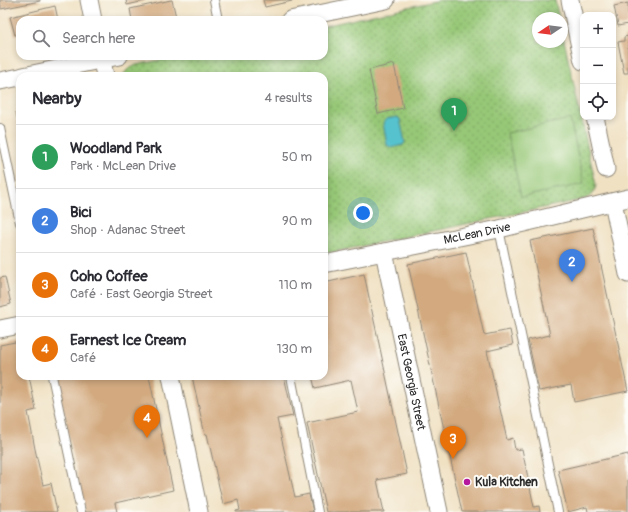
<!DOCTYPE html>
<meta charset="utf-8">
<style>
:root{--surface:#fff;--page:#f7f7f7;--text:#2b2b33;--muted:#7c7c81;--line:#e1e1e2;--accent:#b5179e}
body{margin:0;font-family:Pangolin,sans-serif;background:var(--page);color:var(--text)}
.controls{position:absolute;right:12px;top:12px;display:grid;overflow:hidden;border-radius:8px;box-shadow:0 2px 6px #0003}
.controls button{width:36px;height:36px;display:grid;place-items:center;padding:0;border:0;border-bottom:1px solid var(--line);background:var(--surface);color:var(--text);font:20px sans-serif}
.compass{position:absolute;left:532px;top:12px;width:36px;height:36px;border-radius:50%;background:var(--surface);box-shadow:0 2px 6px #0003;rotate:257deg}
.you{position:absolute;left:363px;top:213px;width:14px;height:14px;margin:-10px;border:3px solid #fff;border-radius:50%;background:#1a73e8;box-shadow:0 0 0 6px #1a73e833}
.badge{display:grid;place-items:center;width:26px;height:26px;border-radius:50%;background:var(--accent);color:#fff;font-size:13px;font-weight:700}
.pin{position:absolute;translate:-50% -33px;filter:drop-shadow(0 1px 2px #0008)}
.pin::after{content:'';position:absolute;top:21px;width:14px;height:12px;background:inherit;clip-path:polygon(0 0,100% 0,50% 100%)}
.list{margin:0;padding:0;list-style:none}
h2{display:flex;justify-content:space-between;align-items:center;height:52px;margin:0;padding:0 16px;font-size:17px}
h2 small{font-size:13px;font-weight:400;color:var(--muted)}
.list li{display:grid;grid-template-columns:26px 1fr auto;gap:12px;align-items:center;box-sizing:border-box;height:64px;padding:0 16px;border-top:1px solid var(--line)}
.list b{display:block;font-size:15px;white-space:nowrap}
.list p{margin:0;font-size:13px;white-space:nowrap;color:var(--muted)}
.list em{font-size:13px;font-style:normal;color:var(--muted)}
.icon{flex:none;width:22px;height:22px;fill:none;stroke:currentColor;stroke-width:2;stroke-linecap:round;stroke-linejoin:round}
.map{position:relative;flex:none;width:628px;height:512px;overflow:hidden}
.search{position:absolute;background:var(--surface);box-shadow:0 2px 6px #0003;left:16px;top:16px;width:312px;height:44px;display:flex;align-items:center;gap:10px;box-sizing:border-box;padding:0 14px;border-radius:12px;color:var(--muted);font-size:15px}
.panel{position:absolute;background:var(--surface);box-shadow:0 2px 6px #0003;left:16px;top:72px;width:312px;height:308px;border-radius:12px}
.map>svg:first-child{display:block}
.park{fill:url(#park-dots);stroke:#617a51}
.pitch{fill:#97c877;stroke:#617a51}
.water{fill:#56c2ce;stroke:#40767c}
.building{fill:#d3aa80}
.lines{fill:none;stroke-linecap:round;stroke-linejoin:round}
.lane-casing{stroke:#8e8677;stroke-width:10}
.street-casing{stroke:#8e8677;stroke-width:19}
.lane{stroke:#fff;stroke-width:8}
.street{stroke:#fff;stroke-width:17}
.poi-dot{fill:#b5179e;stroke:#fdfcf7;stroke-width:1.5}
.labels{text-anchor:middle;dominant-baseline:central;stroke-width:4;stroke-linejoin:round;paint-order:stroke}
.street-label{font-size:12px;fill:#2b2b2b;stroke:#fdfcf7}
.poi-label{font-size:12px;font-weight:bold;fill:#2b2b2b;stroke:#fdfcf7;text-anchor:start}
</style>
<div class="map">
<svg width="628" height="512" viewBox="0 0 628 512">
<defs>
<pattern id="park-dots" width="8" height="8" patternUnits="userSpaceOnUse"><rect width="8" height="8" fill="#97c877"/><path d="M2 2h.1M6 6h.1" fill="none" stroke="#7ba362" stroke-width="1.8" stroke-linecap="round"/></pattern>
</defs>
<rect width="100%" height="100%" fill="#fdfcf7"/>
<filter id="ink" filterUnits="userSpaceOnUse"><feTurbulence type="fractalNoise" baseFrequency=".025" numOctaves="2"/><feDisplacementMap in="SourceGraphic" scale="8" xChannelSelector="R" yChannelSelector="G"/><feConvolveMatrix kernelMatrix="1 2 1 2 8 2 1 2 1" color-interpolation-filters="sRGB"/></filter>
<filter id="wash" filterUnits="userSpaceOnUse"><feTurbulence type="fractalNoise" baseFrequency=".012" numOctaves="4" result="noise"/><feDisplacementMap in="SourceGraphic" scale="16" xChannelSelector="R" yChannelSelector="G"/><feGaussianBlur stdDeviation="0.9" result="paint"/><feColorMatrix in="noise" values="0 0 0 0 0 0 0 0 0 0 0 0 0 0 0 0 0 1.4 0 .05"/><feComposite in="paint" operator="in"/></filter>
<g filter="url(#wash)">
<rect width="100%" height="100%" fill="#f0e1c3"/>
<path class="park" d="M439 0H555L559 18H538V42H562V31L596 185C595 192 591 196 585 199L324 254V76H123L127 70 136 65 179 56H324V26Z"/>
<path class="pitch" d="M570 119 584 184 521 197 507 133Z"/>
<path class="water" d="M397 117 400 119 405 142 403 145 391 148 387 145 383 123 386 119Z"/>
<g id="blocks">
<path class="building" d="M0 0H40V1L1 9Z
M126 0H145V1L127 5Z
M171 0H172L176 17 166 20H132L130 9Z
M263 0H292V1L265 7Z
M628 3V24L618 26 614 6Z
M55 6 58 20H20V34L15 35 10 17Z
M628 36V73H624L618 42 624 41V37Z
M394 64 403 108 378 114 369 70Z
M20 111V126H19L16 112Z
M593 228 628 391 574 402 571 385 539 391 528 340 550 335 530 241Z
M466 252 484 335 510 330 513 345 487 351 507 440 513 438 515 450 522 449 534 507 539 506 540 512H462L408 264Z
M364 274 407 474 377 480 384 512H326L307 423 358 412 351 380 315 388 312 376H324V283Z
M5 277 11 304 0 307V278Z
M20 341V376H29L36 410 28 412 35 449 43 485 51 483 57 512H0V345Z
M56 376H149L173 490 115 503 117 512H85Z
M192 376H284L293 416 277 419 295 497 309 494 313 512H236V511L240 510 238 500 223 504 207 434 205 435Z
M628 454V512H588L587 507 568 512 558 470Z"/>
</g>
</g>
<g filter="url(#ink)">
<use href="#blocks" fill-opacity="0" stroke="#8e8677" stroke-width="1"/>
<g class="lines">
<defs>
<path id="lane" d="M214 0 218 20
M0 128 20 223
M499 229 558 512
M52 376 81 512
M291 376 318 512"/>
<g id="street">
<path d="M89 0 93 20"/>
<path d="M570 0 583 61"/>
<path d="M290 20 386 0"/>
<path d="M101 56 105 76"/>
<path d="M23 76 119 56"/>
<path d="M0 81 20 77"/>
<path d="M595 117 606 169"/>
<path d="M613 202 628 274"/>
<path id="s1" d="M384 252 439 512"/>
<path id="s2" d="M324 264 499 229 628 198"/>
<path d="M0 329 20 325"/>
<path d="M171 376 199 512"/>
</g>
</defs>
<use href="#lane" class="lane-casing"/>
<use href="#street" class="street-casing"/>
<use href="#lane" class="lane"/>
<use href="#street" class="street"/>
</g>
</g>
<circle class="poi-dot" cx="467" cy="482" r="4"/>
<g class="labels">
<g class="street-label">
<text stroke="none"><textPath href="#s2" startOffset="156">McLean Drive</textPath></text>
<text stroke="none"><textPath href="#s1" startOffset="133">East Georgia Street</textPath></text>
</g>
<g class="poi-label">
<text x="475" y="482">Kula Kitchen</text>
</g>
</g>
</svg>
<div class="controls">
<button>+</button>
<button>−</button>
<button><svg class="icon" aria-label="locate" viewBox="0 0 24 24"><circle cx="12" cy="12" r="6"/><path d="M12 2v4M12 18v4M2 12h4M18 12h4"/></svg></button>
</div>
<svg class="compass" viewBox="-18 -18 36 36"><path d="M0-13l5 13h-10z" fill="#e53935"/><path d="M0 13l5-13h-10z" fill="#7c7c81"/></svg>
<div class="you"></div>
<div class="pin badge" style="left:454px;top:131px;background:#2e9e5b">1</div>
<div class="pin badge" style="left:572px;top:282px;background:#3f7fe0">2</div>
<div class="pin badge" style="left:453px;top:459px;background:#e8710a">3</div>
<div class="pin badge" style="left:147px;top:438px;background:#e8710a">4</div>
<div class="search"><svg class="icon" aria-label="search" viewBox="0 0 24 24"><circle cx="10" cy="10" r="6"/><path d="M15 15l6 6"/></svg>Search here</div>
<section class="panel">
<h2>Nearby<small>4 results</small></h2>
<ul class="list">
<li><span class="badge" style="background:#2e9e5b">1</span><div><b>Woodland Park</b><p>Park · McLean Drive</p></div><em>50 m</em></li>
<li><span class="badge" style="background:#3f7fe0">2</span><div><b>Bici</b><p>Shop · Adanac Street</p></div><em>90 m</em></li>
<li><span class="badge" style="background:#e8710a">3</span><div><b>Coho Coffee</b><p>Café · East Georgia Street</p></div><em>110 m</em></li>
<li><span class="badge" style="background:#e8710a">4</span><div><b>Earnest Ice Cream</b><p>Café</p></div><em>130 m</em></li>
</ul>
</section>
</div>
